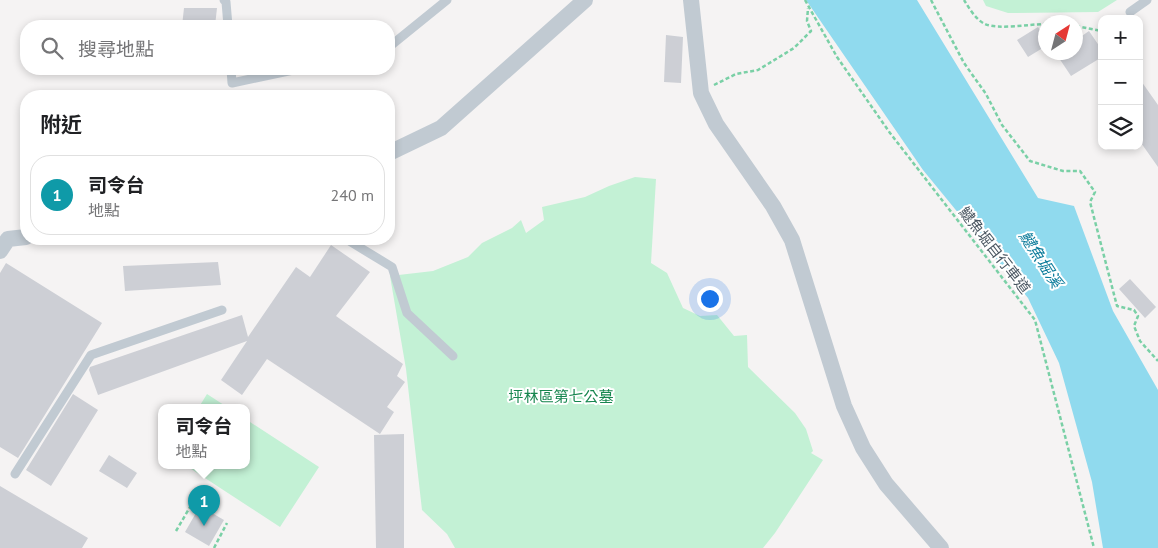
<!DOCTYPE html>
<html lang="zh-TW">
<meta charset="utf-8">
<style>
:root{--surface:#fff;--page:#f2f2f2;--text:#202124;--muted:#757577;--line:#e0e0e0;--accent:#0f766e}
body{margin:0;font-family:"PT Sans","Noto Sans TC",sans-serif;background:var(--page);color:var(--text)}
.controls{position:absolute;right:15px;top:15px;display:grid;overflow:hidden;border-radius:10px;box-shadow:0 2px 8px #0003}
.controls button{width:45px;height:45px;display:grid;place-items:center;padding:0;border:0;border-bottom:1px solid var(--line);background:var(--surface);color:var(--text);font:25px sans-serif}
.compass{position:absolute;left:1038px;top:15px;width:45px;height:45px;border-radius:50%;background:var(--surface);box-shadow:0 2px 8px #0003;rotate:36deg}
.you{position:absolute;left:709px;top:298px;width:18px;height:18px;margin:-12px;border:4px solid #fff;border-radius:50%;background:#1a73e8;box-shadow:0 0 0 8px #1a73e833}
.badge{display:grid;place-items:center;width:32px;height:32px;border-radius:50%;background:var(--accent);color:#fff;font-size:16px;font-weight:700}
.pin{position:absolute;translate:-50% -41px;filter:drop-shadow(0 1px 2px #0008)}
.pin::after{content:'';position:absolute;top:26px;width:18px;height:15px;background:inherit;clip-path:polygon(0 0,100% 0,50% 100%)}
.popup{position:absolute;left:158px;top:404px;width:92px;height:65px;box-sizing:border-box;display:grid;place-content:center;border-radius:10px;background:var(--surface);filter:drop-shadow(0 1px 4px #0005);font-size:16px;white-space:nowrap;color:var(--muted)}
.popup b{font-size:19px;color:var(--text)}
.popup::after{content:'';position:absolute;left:50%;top:100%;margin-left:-10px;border:10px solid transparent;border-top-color:var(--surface)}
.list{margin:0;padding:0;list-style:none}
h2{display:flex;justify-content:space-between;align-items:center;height:65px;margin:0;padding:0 20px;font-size:21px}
h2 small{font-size:16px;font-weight:400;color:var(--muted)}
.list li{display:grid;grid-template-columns:32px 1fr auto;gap:15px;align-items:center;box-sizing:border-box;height:80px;margin:0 10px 10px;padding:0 10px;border:1px solid var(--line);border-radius:20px}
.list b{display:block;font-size:19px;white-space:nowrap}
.list p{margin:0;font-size:16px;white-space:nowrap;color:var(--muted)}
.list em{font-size:16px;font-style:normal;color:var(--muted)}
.icon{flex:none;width:28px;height:28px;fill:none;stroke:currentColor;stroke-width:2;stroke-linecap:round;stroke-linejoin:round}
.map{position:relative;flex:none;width:1158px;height:548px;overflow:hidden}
.search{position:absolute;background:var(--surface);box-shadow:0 2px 8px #0003;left:20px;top:20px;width:375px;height:55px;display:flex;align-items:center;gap:12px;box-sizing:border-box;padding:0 18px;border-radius:20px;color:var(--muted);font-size:19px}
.panel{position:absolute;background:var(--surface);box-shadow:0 2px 8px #0003;left:20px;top:90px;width:375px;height:155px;border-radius:20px}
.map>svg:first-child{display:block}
.green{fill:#c3f1d5}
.water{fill:#90daee}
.building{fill:#cdcfd5}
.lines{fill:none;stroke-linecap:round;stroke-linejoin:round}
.path{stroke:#7ad0a6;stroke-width:2.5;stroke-dasharray:4 2.5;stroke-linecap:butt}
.lane{stroke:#c1cad2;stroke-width:9}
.street{stroke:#c1cad2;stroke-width:16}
.labels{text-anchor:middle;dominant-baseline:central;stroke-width:4;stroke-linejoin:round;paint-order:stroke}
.street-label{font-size:15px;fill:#4a5661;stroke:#fff}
.park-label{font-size:15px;fill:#17864f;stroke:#fff}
.water-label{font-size:16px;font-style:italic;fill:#0c7c9b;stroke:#fff}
</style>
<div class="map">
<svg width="1158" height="548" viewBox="0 0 1158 548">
<rect width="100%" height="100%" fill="#f5f3f3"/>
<path class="green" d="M983 0H1117L1098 12 1008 13 986 6Z
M635 177 656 179 651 263 667 273 683 308 700 316 717 315 734 336 747 335 748 367 795 413 806 429 813 451 811 453 823 460 775 533 763 548H455L447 534 422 510 406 369 390 276 433 271 468 257 482 243 512 228 521 220 526 233 544 220 542 207 585 197 609 186Z
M207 394 227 407H199Z
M247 420 319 467 280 527 185 465H246Z"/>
<path class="water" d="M806 0H917L1038 198 1074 206 1113 311 1158 390V548H1103L1092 482 1059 363 1028 298 923 170Z"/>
<path class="building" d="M184 8H217L215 26H182Z
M1038 27 1046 39V46L1028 57 1017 40Z
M1089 31 1102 50V57L1071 76 1055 52H1076V40Z
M666 35 683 37 681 83 664 82Z
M1139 78 1158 105V167L1139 140Z
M331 245 370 272 336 316 403 364 397 376 405 382 387 407 394 412 380 434 267 359 242 395 221 380 247 341 98 395 89 370 90 367 242 315 248 337 296 267 310 277Z
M218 262 221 285 125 291 123 266Z
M6 263 102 323 18 458 0 447V273Z
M1130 279 1156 307 1145 318 1119 289Z
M73 394 98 410 51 486 26 470Z
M404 434V548H376L374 435Z
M109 455 137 473 127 488 99 471Z
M0 486 88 538 82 548H0Z
M200 506 224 520 209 546 185 532Z"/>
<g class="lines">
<path class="path" d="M805 0 837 57 890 133 1035 320 1094 548
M931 0 964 63 986 94 1002 125 1030 161 1063 171H1080L1095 192 1090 202 1117 306 1134 310 1138 316 1134 326 1140 341 1158 361
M964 0C969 8 976 20 985 24 998 30 1030 24 1046 24
M1076 26 1102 31
M714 85 736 74 758 70 794 48 811 31 807 21 808 8
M176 531 193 502
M214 548 227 523"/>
<path class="lane" d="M224 0 226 2 228 26
M1130 12 1147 0
M389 47 447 0
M231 69 232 83 298 69
M346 239 392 267 407 313 453 356
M15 474 91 355 222 310"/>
<path class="street" d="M691 0 701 93 716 124 773 206 792 240 844 406 863 448 886 484 941 548
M389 153 441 128 585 0
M0 251 8 239 26 237"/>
</g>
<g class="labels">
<g class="street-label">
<text transform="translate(995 250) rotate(52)">𩻸魚堀自行車道</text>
</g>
<g class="park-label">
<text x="561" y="396">坪林區第七公墓</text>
</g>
<g class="water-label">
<text transform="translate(1041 259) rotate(57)">𩻸魚堀溪</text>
</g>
</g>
</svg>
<div class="controls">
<button>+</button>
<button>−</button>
<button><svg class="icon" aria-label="layers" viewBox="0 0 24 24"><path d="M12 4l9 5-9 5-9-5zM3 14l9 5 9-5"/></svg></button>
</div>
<svg class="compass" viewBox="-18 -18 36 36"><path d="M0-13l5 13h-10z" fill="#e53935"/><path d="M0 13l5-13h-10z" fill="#757577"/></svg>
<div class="you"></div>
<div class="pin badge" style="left:204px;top:526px;background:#0f9aa8">1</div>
<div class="popup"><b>司令台</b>地點</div>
<div class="search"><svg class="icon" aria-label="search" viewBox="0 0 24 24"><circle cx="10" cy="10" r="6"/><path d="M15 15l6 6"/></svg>搜尋地點</div>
<section class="panel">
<h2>附近<small></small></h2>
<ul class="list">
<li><span class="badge" style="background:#0f9aa8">1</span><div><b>司令台</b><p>地點</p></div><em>240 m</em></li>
</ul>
</section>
</div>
